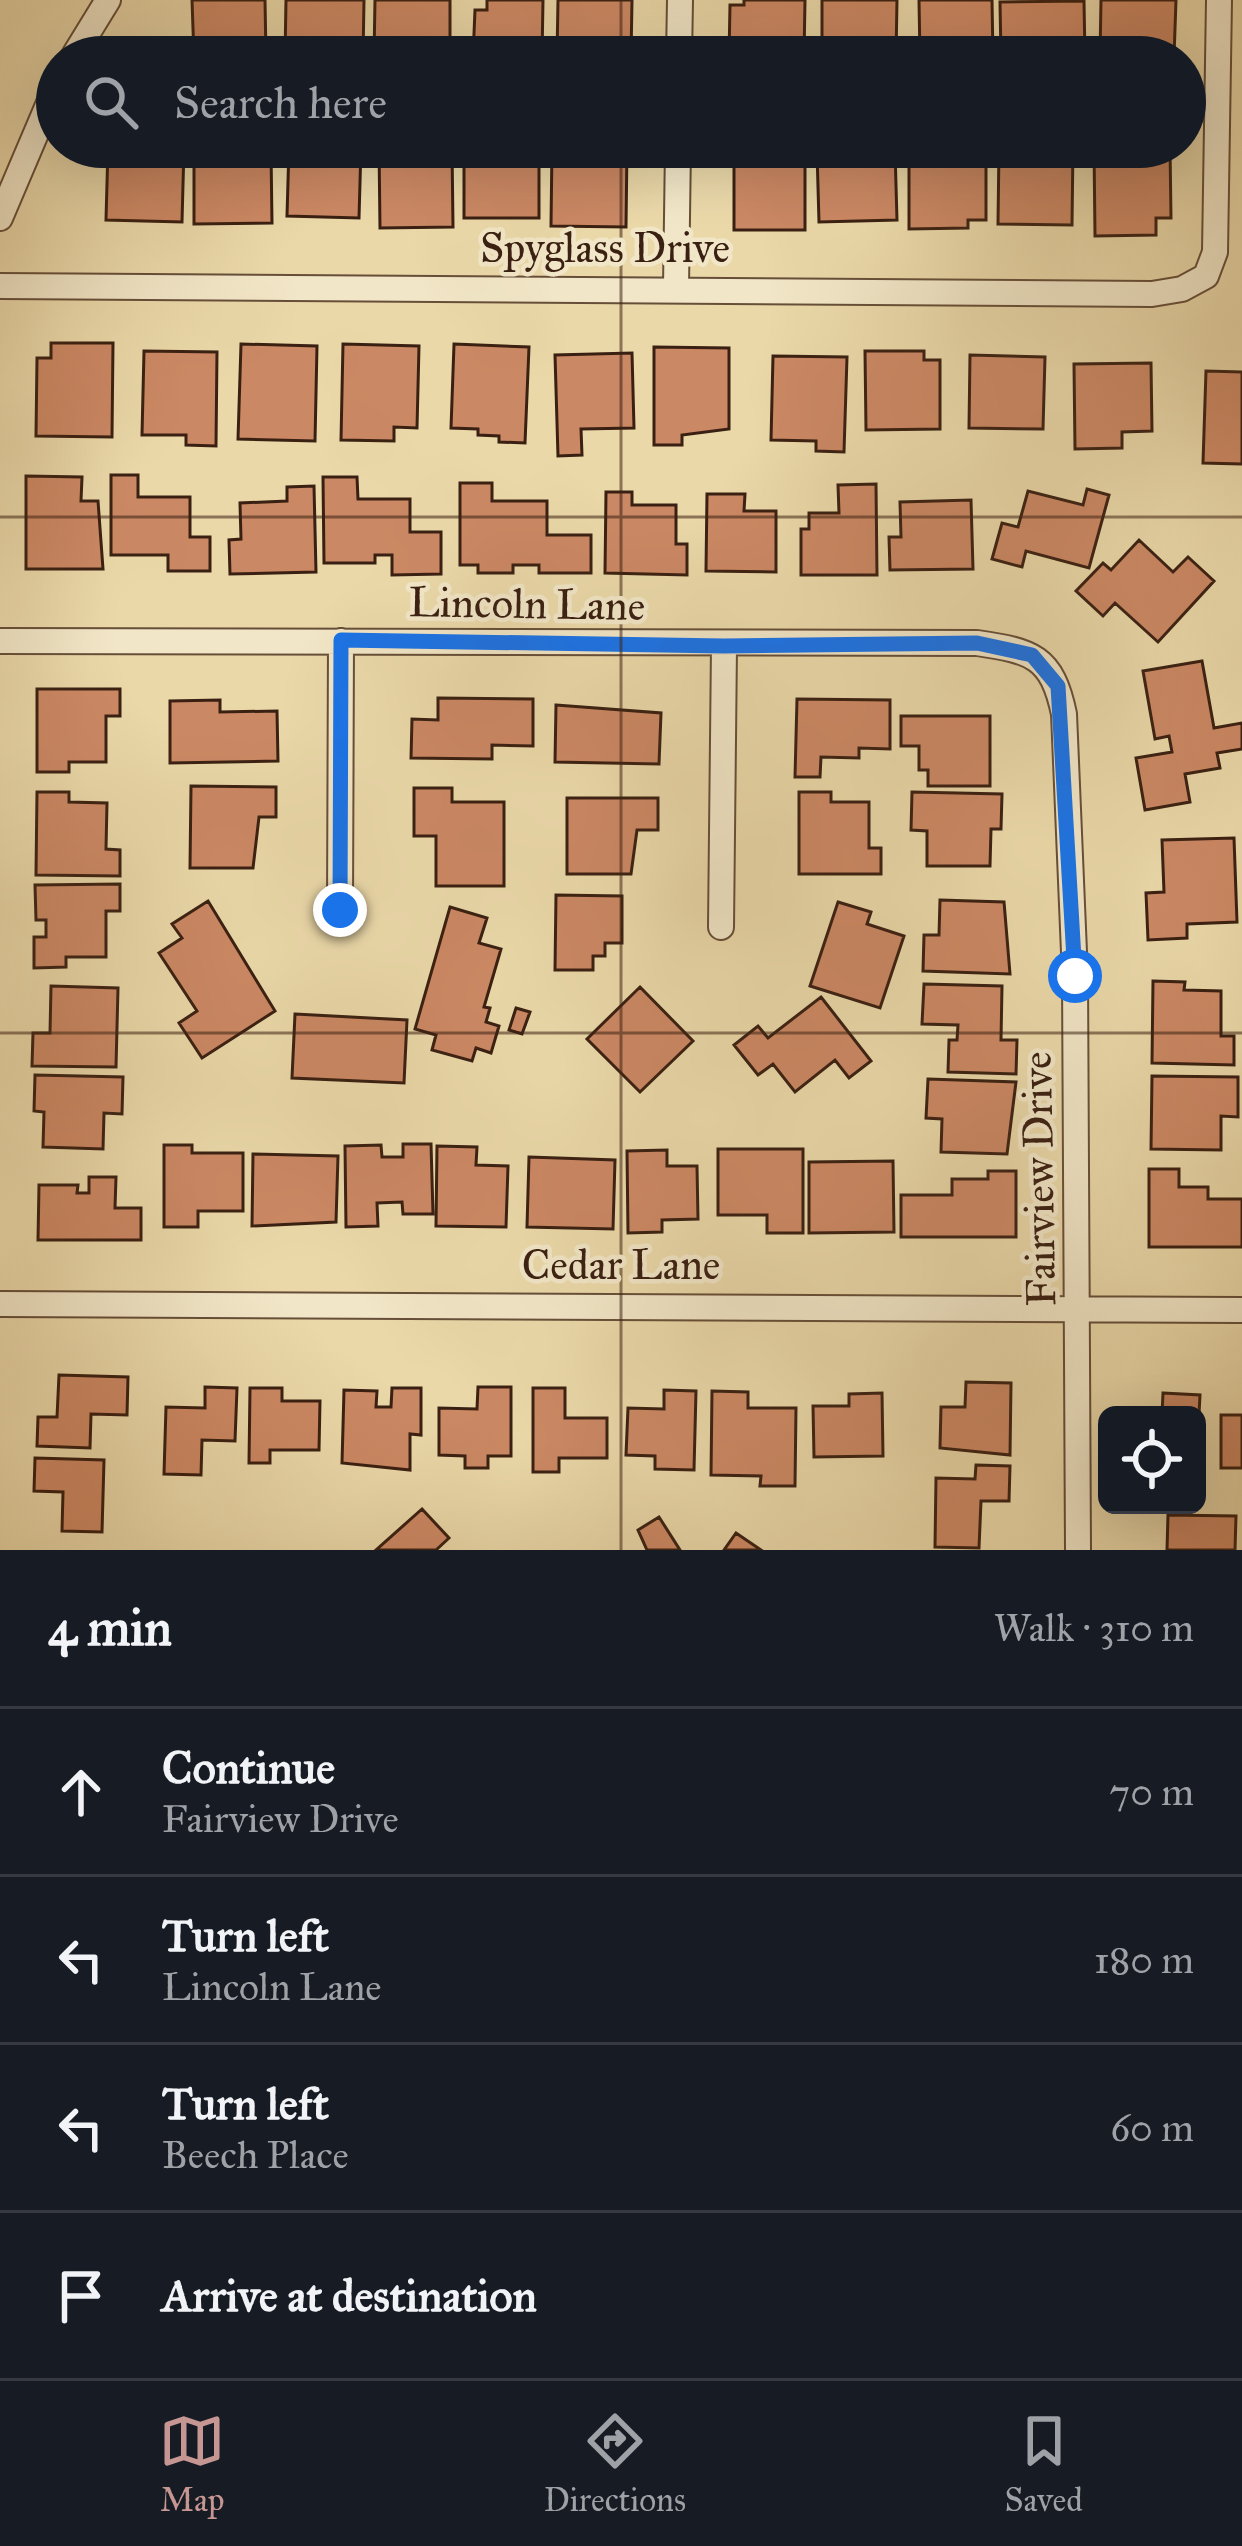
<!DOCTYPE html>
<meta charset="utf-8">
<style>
:root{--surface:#171b24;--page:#20242c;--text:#f1f3f6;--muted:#9ea1a6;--line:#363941;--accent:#c59692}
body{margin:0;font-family:"IM FELL Great Primer",serif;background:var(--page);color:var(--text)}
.controls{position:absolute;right:36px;bottom:36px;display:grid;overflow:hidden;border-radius:18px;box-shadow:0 12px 48px #0002}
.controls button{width:108px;height:108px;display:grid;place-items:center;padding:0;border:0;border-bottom:3px solid var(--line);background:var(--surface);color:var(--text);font:60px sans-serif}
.stop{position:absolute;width:36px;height:36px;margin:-27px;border:9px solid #1a73e8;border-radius:50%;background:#fff}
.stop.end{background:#1a73e8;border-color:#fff;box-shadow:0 3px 12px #0008}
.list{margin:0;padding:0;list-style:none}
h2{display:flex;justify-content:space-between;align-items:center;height:156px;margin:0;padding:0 48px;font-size:51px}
h2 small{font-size:39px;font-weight:400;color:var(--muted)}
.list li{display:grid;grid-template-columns:78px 1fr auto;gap:36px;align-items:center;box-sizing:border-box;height:168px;padding:0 48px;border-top:3px solid var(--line)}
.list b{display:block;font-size:45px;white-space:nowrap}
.list p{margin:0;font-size:39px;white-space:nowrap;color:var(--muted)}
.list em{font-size:39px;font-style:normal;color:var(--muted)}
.icon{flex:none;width:66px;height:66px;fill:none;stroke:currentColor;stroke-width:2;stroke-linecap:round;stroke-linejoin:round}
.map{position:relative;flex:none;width:1242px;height:1550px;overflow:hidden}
.search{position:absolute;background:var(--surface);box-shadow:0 12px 48px #0002;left:36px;right:36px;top:36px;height:132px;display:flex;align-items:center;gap:30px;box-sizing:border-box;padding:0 42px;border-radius:66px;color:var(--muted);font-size:45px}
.sheet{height:828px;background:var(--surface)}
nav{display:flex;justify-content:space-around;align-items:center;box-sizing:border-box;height:168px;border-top:3px solid var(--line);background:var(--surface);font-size:33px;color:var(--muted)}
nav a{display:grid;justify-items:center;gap:6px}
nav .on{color:var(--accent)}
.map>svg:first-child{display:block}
.building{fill:#cb8864;stroke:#3a2012;stroke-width:3}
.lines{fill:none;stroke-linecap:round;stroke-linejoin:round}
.street-casing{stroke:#664e38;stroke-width:28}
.street{stroke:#f1e6c7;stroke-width:24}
.route{stroke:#1a73e8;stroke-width:15}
.grid{fill:none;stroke:#3a2012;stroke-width:3;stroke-opacity:0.55}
.labels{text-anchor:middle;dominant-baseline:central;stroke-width:9;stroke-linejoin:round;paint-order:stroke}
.street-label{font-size:42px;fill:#3a2012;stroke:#f1e6c7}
</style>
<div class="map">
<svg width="1242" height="1550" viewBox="0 0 1242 1550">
<rect width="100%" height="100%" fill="#ead8a9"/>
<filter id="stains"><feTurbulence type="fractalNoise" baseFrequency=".00167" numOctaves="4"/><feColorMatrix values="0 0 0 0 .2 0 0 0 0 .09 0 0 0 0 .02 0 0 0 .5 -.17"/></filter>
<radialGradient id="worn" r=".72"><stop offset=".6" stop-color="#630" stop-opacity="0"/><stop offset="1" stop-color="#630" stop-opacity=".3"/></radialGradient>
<path class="building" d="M192 0H265L266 57H194Z
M286 0H364L363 57H285Z
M375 0H450V57H374Z
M487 0H543L542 57H473L475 10H487Z
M558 0H632L631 57H557Z
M744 0H805L804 57H729L730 5H744Z
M822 0H897L896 57H822Z
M919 0H992L993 57H920Z
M1101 0H1176L1174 57H1100Z
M1084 1 1085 57H1001L1000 2Z
M108 147H184L182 222 106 220Z
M289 147H361L359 218 287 216Z
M379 147H452L453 227 380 228Z
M464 147H539V218H464Z
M552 147H627L626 227 551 226Z
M734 147H805V230H734Z
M999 147H1073L1072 225 998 224Z
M1094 147H1170L1171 218H1156V235L1095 236Z
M895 150 897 220 819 222 817 152Z
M271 151 272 223 194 224V152Z
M986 152V220H968V228L909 229V153Z
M51 343H113L112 437 36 436 37 358H51Z
M241 344 317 346 315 441 238 439Z
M343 344 419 346 417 428 394 427V441L341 440Z
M454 344 529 347 525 443 499 442V436L478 435V429L451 428Z
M654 347 729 348V429L682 435V445H654Z
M144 351 217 352 216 446 186 445V435H142Z
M865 351H924V360H940V429L866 430Z
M632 353 634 428 581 429 582 455 558 456 555 355Z
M970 355 1045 357 1043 429 969 428Z
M773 356 847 357 844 452 816 451V441L771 440Z
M1151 363 1152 431 1122 432V448L1075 449 1074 364Z
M1206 371 1242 372V464L1203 463Z
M111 475H138V497H190V537H210V571H168V555H111Z
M26 476 82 477 81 501H98L103 569H26Z
M323 477H357L358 499H410V532H441V574L392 575V555H375V563H324Z
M460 483H492V501H547V535H591V573H539V565H513V573H478V565H460Z
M876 484 877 575H801V529H809V513H839L838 485Z
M314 486 316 572 230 574 229 540 241 539 240 503 287 501V487Z
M1087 489 1109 495 1089 568 1026 551 1022 567 992 559 1002 523 1018 527 1028 491 1083 505Z
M606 492H632V505H676V544H687V575L605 573Z
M707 494H745L744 511H776V572L706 571Z
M971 500 973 569 890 570 889 537H901L900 502Z
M1139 540 1173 572 1188 557 1214 581 1158 642 1115 603 1103 616 1076 591 1103 563 1111 570Z
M1202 661 1214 728 1242 723V749L1217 753 1220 768 1185 774 1190 802 1145 810 1136 758 1172 752 1169 736 1155 739 1143 671Z
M37 689H120V716H106V762H69V772H37Z
M438 698 533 699V746L492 745V759L411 758 412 719 438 720Z
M797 699 890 700V749L859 748V758L821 757 820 777H795Z
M220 700V712L277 711 278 761 170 763V701Z
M556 705 661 713 659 764 555 762Z
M901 716H990V786H928V770H919V746H901Z
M191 786 276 787V817H259L253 868H190Z
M414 788H452V802H504V886H436V836H414Z
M37 792H69V802L107 803 106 849 120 850V876L36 875Z
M799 792H831V802H869V848H881V874H799Z
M912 792 1002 794 1001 829H991L990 866H927V831L911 830Z
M567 798H658V830H637L631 874H567Z
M1234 838 1237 922 1187 924V938L1148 940 1146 893 1164 892 1162 840Z
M120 884V911H106V957H66V967L34 968V937H46V920H36L35 885Z
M556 895 622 896V943H605V956H593V970H555Z
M940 900 1004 902 1010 974 923 971 924 935H939Z
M208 901 275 1011 202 1058 179 1023 197 1011 159 953 182 938 172 924Z
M838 902 871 912 867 924 904 936 880 1008 810 986Z
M450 907 487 918 479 943 501 949 484 1007 490 1008 486 1022 499 1026 491 1053 476 1048 472 1061 432 1050 436 1035 415 1029Z
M1153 981 1185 982 1184 990 1221 991V1036H1234V1065L1152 1063Z
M924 984 1002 986 1001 1040H1017L1016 1074 948 1072 949 1040H957L958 1025 922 1024Z
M51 986 118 988 116 1067 32 1066 33 1033H50Z
M640 987 693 1041 640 1092 587 1039Z
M821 997 871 1061 849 1078 835 1060 795 1092 773 1064 758 1075 734 1045 758 1026 768 1038Z
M516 1008 530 1012 522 1034 509 1030Z
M295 1014 407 1020 404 1083 292 1078Z
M35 1075 123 1077 122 1114 104 1113 103 1149 43 1147 44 1112 34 1111Z
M1152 1076 1238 1077V1117L1221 1116V1150L1151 1149Z
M928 1079 1016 1082 1007 1154 941 1152 942 1119 926 1118Z
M403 1144H431L433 1214H403L402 1202 377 1203 378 1226 346 1227 345 1146 381 1145 382 1157H403Z
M164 1145H192V1153H243V1211H198V1227H164Z
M437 1146 477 1147 476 1165 508 1166 506 1227 436 1226Z
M718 1149H803V1233H767V1215H718Z
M667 1150V1166H697L698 1219 662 1220V1232L628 1233 627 1151Z
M253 1154 338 1156 336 1222 252 1226Z
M529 1157 615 1160 613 1229 527 1227Z
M893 1161 894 1232 809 1233V1162Z
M1149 1169H1179V1187H1208V1199H1242V1247H1149Z
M988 1171H1016V1237H901V1195H952V1179H988Z
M89 1177H116L115 1208H141V1240H38L39 1185H78L77 1193H89Z
M59 1375 128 1377 127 1415 91 1414 90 1448 37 1446 38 1417H57Z
M966 1382 1011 1383 1010 1455 940 1448 941 1407H965Z
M205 1387 237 1388 235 1441 202 1440 201 1475 164 1474 166 1407 205 1408Z
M478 1387H511V1456H488V1468H465V1456L439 1455V1408L477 1409Z
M250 1388H282V1401H320L319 1450H270V1463H249Z
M392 1388H421V1435L410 1434V1470L342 1463 344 1390 377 1391 376 1407H391Z
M533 1388H565V1418H607V1458H559V1472H533Z
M664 1390 696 1391 694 1470 655 1469V1456L626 1455 628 1408 664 1409Z
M712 1391 748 1392V1408H796L795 1486H760L761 1476 711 1475Z
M882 1393 883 1456 814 1457 813 1406H849V1394Z
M1163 1393 1200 1395 1197 1453V1415H1162Z
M1221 1415H1242V1468H1221Z
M35 1458 104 1460 102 1532 62 1531 63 1492 34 1491Z
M976 1465 1010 1466 1009 1501H981L979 1548 935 1547 936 1478 975 1479Z
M422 1509 449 1538 436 1550H376Z
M1168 1515 1236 1516 1235 1550H1167Z
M659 1517 680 1550H647L638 1530Z
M736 1533 761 1550H724Z"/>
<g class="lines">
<defs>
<path id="street" d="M73 57 108 0
M679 57 680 0
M0 218 57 84
M0 286 1152 294 1182 289 1206 276 1215 252 1219 0
M676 287 678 147
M0 641 977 643C1032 651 1052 656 1064 714L1075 976 1078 1550
M340 910 341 641
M721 927 724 646
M0 1304 1242 1310"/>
</defs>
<use href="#street" class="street-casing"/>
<use href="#street" class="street"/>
</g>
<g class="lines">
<path class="route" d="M340 910 341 640 724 646 977 643 1032 655 1058 686 1075 976"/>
</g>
<path class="grid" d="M621 0V57M621 147V1550M0 517H1242M0 1033H1242"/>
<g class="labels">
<g class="street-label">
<text x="605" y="248">Spyglass Drive</text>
<text transform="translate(527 604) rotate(1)">Lincoln Lane</text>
<text transform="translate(1039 1179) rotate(-91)">Fairview Drive</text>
<text x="621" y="1265">Cedar Lane</text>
</g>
</g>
<rect width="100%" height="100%" filter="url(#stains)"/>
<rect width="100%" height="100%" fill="url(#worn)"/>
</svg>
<div class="controls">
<button><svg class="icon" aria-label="locate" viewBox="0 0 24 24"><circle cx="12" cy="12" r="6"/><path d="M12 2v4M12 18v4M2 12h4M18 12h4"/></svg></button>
</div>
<div class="stop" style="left:1075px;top:976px"></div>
<div class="stop end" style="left:340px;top:910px"></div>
<div class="search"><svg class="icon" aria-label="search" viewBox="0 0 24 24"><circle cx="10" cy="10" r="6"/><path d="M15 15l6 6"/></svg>Search here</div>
</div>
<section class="sheet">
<h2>4 min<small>Walk · 310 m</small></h2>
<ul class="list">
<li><svg class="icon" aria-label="ahead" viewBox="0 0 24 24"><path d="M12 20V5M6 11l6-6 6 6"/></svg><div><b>Continue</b><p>Fairview Drive</p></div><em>70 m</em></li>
<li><svg class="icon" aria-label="left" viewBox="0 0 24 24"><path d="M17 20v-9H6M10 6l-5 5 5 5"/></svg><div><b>Turn left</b><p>Lincoln Lane</p></div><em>180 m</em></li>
<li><svg class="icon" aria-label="left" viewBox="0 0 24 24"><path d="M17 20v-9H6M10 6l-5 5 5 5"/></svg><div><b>Turn left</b><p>Beech Place</p></div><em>60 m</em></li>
<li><svg class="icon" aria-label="arrive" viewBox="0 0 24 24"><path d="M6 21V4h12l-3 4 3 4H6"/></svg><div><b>Arrive at destination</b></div></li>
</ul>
</section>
<nav>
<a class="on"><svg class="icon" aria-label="map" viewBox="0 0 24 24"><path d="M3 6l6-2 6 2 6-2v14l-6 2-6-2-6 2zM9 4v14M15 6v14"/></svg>Map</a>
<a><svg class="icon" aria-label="directions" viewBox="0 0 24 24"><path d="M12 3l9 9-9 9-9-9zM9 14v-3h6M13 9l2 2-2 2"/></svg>Directions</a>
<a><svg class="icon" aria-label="saved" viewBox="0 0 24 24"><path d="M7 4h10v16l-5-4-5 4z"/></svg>Saved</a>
</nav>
